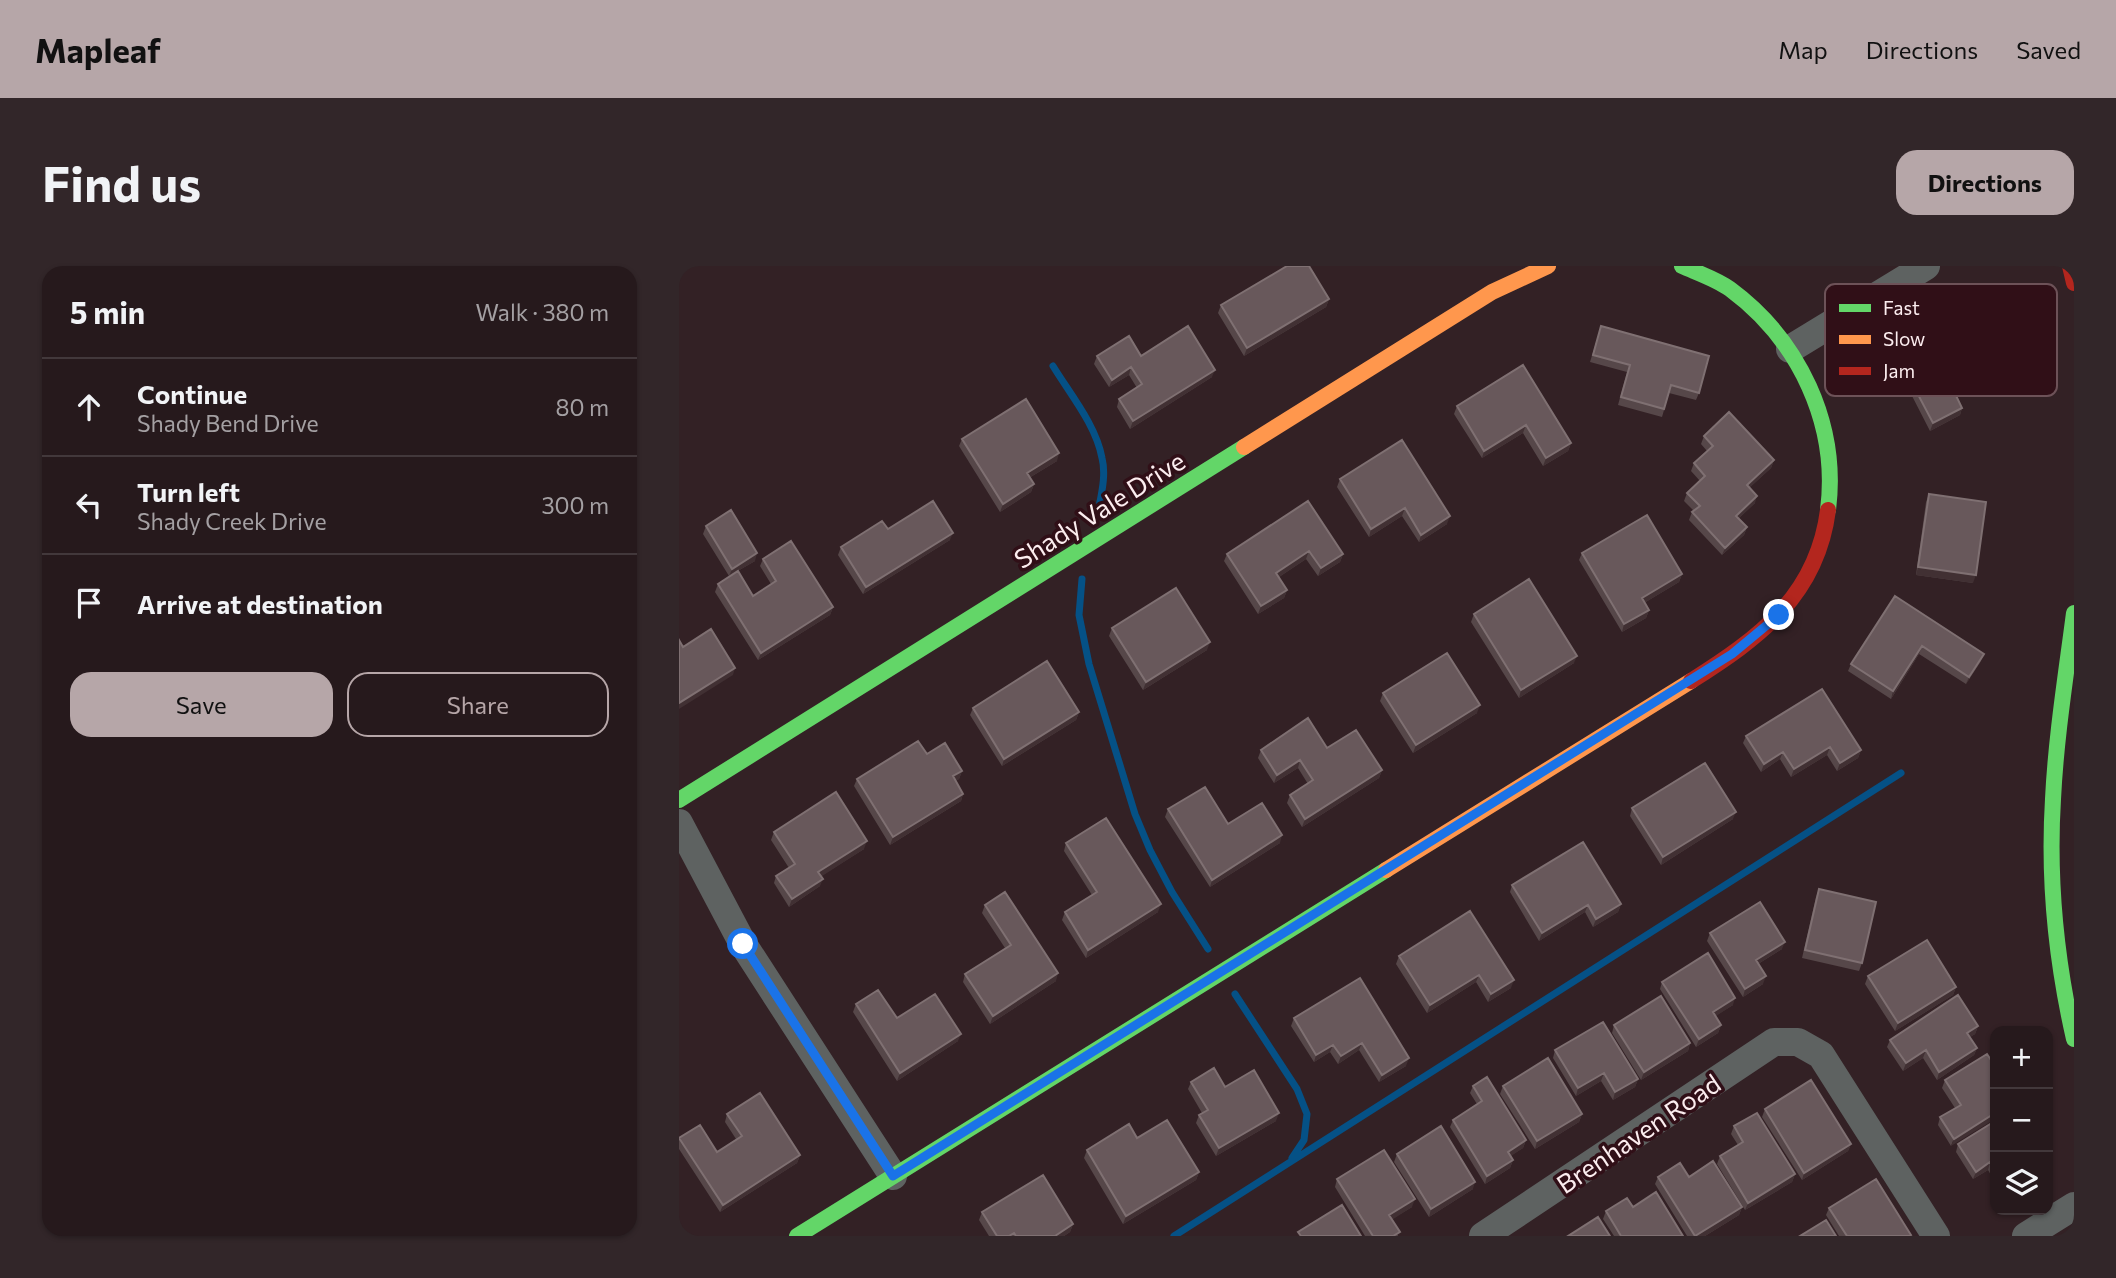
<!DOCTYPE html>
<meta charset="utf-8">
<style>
:root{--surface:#26191c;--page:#322629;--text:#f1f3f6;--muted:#a4a0a3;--line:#42383b;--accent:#b6a6a8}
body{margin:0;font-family:Commissioner,sans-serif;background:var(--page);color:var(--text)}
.controls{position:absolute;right:21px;bottom:21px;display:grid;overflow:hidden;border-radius:14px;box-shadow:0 2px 5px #0004}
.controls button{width:63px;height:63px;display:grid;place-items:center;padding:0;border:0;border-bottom:2px solid var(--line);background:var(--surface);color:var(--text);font:35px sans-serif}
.stop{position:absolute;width:21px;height:21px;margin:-16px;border:5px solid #1a73e8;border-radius:50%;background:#fff}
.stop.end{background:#1a73e8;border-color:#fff;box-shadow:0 2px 7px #0008}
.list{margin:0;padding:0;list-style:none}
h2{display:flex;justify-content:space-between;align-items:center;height:91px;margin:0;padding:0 28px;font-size:30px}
h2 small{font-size:23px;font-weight:400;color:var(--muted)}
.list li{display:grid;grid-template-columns:46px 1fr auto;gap:21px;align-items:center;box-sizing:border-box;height:98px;padding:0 28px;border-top:2px solid var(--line)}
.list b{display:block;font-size:26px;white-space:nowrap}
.list p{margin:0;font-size:23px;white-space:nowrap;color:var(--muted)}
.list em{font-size:23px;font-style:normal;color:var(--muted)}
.actions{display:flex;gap:14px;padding:21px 28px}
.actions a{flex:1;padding:16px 0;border:2px solid var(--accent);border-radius:21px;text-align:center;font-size:24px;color:var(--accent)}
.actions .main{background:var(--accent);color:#111}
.icon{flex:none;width:38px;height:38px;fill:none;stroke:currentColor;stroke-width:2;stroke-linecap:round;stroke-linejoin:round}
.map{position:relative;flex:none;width:1395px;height:970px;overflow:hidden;border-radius:21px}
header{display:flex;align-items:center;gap:42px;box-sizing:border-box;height:98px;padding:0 35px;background:var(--accent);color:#111}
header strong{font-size:33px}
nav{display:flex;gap:38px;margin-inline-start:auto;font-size:24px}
.intro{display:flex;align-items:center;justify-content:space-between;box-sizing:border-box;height:168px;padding:0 42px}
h1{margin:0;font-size:49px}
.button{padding:18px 32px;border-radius:21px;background:var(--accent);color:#111;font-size:24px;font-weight:700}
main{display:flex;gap:42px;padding:0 42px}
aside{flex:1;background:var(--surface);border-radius:21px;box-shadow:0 2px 5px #0004}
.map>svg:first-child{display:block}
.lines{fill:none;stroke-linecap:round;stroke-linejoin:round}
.stream{stroke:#055186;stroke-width:7}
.street{stroke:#5e6261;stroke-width:28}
.fast{stroke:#63d668;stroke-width:16}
.slow{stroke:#ff974d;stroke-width:16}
.jam{stroke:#b3261e;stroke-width:16}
.wall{fill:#564749}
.shaded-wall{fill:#413033}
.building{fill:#68585b;stroke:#7f7072;stroke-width:2}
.route{stroke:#1a73e8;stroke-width:9}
.labels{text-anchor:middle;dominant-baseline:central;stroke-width:7;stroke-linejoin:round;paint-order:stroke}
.street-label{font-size:26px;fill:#fcedef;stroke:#300f17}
.key{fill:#300f17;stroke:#6d5258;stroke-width:2}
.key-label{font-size:19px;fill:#fcedef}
</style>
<header>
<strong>Mapleaf</strong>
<nav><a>Map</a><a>Directions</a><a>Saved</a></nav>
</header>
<div class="intro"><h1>Find us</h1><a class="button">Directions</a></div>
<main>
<aside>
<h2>5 min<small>Walk · 380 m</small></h2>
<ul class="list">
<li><svg class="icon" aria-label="ahead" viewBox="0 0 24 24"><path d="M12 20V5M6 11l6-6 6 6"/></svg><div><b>Continue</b><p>Shady Bend Drive</p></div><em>80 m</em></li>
<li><svg class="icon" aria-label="left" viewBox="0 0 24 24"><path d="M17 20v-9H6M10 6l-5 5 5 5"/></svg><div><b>Turn left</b><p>Shady Creek Drive</p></div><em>300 m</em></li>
<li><svg class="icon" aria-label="arrive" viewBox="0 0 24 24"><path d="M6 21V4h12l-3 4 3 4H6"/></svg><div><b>Arrive at destination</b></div></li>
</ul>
<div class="actions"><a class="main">Save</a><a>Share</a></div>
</aside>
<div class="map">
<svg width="1395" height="970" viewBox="0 0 1395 970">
<rect width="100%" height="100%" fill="#332125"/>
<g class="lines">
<path class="stream" d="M374 100C391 128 417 159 423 192 427 208 423 225 420 241
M403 313 400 349 410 398 456 548 471 584 493 626 529 683
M556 728 618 823 628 848 625 874 613 892
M495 970 1222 507"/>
<path class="street" d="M1111 83 1247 0
M0 557 64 678 214 910
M804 970 1095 776H1119L1142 789 1257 970
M1347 970 1395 940"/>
<path class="fast" d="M1003 0C1019 7 1037 13 1051 23 1120 74 1160 158 1149 244
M1395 347C1387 409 1377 471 1374 533 1369 614 1377 694 1395 773
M0 534 565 181
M118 970 707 604"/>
<path class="slow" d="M565 181 813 26 869 0
M707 604 1012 415"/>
<path class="jam" d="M1391 0 1395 17
M1012 415C1080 372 1138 330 1149 244"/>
</g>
<path class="wall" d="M650 33 647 41 565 90 539 47 542 39Z
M922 60 1020 127 1017 134 990 127 983 151 939 139 948 106 911 96Z
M1215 83 1301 86 1298 94 1289 99 1292 104 1289 112 1273 120 1283 142 1281 149 1251 165 1213 91Z
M418 90H462L533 111 451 163 438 141 440 133 458 122 450 109 430 121 415 98Z
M844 99 892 177 889 185 864 200 844 167 803 192 775 148 778 140Z
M1025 170 1095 194 1092 202 1071 221 1076 237 1060 252 1068 261 1065 269 1043 289 1010 254 1013 246 1015 245 1005 235 1008 227 1021 215 1012 205 1015 197 1028 185 1022 178Z
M283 173 378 195 350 212 355 218 352 226 321 246 280 180Z
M661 213 768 258 740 276 723 250 690 271 658 221Z
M1250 228 1294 317 1237 309 1247 236Z
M629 235 664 288 661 296 639 310 627 293 600 311 608 324 605 332 579 348 545 295 548 288Z
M27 260 76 295 50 310 24 268Z
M209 263 271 274 184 328 159 289 162 281Z
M903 287 1003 308 1000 316 965 337 970 344 967 352 943 366 900 294Z
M84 293 154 341 151 349 79 394 36 326 39 318 74 330 92 318 81 300Z
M1216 330 1302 395 1287 418 1240 388 1212 433 1169 405 1172 398Z
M795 348 895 397 840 432 792 356Z
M433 362 528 384 464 424 430 370Z
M704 427 798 447 734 487 701 435Z
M294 442 400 446 397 454 323 500 291 449Z
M1067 470 1182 484 1179 492 1158 505 1148 489 1112 511 1101 493 1082 506 1064 477Z
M648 482 703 504 700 512 623 561 608 537 611 529 629 518 619 502 595 517 579 492 582 484Z
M248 488 283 505 280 513 276 515 284 528 282 535 211 579 175 520 178 513Z
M953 542 1054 553 982 599 951 550Z
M489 543 549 558 601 577 531 621 486 551Z
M95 566 185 583 142 610 141 620 110 641 95 617 97 610 110 602 92 574Z
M387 577 479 646 407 692 383 654 386 646 413 629 385 585Z
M833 619 942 638 939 646 914 661 906 646 860 675 831 626Z
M1140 623 1183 697 1180 705 1123 692 1137 631Z
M306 639 377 715 311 758 284 716 286 708 326 682 303 647Z
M791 645 832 722 809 736 797 716 748 747 717 698 720 690Z
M1031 667 1103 683 1079 698 1084 718 1064 731 1028 675Z
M1189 710 1277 721 1274 729 1216 765 1186 718Z
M681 712 727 800 700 816 680 784 659 798 651 786 635 796 612 760 615 752Z
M983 716 1054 739 1036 750 1042 759 1039 767 1017 781 981 723Z
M177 738 218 752 279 775 218 815 174 746Z
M935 759 1011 777 1009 785 962 814 933 767Z
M1299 760 1296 768 1291 771 1298 782 1295 789 1258 814 1244 792 1224 805 1208 781 1211 774Z
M876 784 959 813 956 821 934 834 922 815 897 830 874 792Z
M1308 788 1272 880 1259 859 1261 851 1276 842 1263 822 1266 814Z
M512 816 546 821 597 855 537 890 517 857 520 849 523 847 509 823Z
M794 820 847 874 844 882 831 890 834 894 831 902 806 918 771 861 774 854 798 838 791 827Z
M824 820 903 848 900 856 856 883 821 828Z
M1086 843 1172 878 1169 885 1123 914 1083 851Z
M48 848 121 889 118 897 41 946 0 883V872L38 886 57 873 46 856Z
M1316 855V916L1309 904 1294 913 1277 886 1279 878Z
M1055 860 1116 908 1113 916 1066 944 1038 898 1041 890 1059 879 1052 868Z
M408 884 520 906 517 914 444 958 405 892Z
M718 888 794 923 750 951 715 896Z
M979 911H1010L1063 941 1060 949 1026 970H1008L976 918Z
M658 913 733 941 713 953 719 970H686L656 921Z
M954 941 1004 970H935L924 953 927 945Z
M1150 942 1232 969 1231 970H1160L1147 949Z
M303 946 394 958 391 966 385 970H310L300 954Z"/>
<path class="shaded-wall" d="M650 33 647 41 565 90 568 82Z
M1301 86 1298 94 1284 102 1286 94Z
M452 101 450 109 430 121 433 114Z
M536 104 533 111 451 163 454 155Z
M1292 104 1289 112 1267 123 1270 115Z
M1283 142 1281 149 1251 165 1254 157Z
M847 159 844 167 803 192 805 185Z
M892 177 889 185 864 200 867 192Z
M380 187 378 195 345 215 348 207Z
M1095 194 1092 202 1066 226 1068 219Z
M355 218 352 226 321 246 324 238Z
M1078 230 1076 237 1054 258 1057 250Z
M726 242 723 250 690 271 692 263Z
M771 250 768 258 740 276 742 269Z
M1068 261 1065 269 1043 289 1046 282Z
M274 267 271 274 184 328 187 321Z
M630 285 627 293 594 315 597 307Z
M78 287 76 295 50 310 53 303Z
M664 288 661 296 639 310 642 302Z
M1239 301 1297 309 1294 317 1237 309Z
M1003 308 1000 316 960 340 963 332Z
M608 324 605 332 579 348 582 340Z
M154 341 151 349 79 394 82 387Z
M970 344 967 352 943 366 945 358Z
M531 376 528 384 464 424 467 416Z
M1243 380 1240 388 1212 433 1214 425Z
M1305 388 1302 395 1287 418 1290 411Z
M898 390 895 397 840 432 842 424Z
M56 402 54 409 0 443V437Z
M801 439 798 447 734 487 737 479Z
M400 446 397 454 323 500 325 493Z
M1151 481 1148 489 1112 511 1115 503Z
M1182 484 1179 492 1158 505 1161 497Z
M1104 486 1101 493 1082 506 1085 498Z
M621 494 619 502 595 517 598 509Z
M703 504 700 512 623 561 626 553Z
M283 505 280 513 271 518 274 510Z
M284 528 282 535 211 579 214 571Z
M1057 546 1054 553 982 599 984 591Z
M603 569 601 577 531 621 533 614Z
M188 575 185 583 137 614 139 606Z
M144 613 141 620 110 641 113 633Z
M482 638 479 646 407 692 409 684Z
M942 638 939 646 914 661 917 653Z
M909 639 906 646 860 675 863 667Z
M1106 676 1103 683 1074 701 1077 694Z
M379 707 377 715 311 758 314 750Z
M800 709 797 716 748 747 751 739Z
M1087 710 1084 718 1064 731 1066 723Z
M835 714 832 722 809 736 812 728Z
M1277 721 1274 729 1216 765 1219 757Z
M1056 732 1054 739 1031 754 1034 746Z
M1042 759 1039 767 1017 781 1020 773Z
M1299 760 1296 768 1285 775 1288 767Z
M282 768 279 775 218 815 221 807Z
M683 777 680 784 659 798 662 790Z
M1011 777 1009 785 962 814 965 806Z
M654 779 651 786 635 796 637 789Z
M1298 782 1295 789 1258 814 1260 806Z
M1247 784 1244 792 1224 805 1227 797Z
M730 792 727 800 700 816 703 809Z
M925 807 922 815 897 830 899 822Z
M959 813 956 821 934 834 936 826Z
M600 847 597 855 537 890 540 882Z
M1316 847V853L1272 880 1275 873Z
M903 848 900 856 856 883 858 875Z
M847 874 844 882 826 894 829 886Z
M1172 878 1169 885 1123 914 1125 907Z
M121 889 118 897 41 946 44 939Z
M834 894 831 902 806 918 808 910Z
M1311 896 1309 904 1294 913 1297 906Z
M520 906 517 914 444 958 447 950Z
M1116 908 1113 916 1066 944 1069 937Z
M796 916 794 923 750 951 752 943Z
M736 933 733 941 708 957 710 949Z
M1063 941 1060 949 1026 970H1016Z
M394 958 391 966 385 970H376Z"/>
<path class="building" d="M608 0H630L650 33 568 82 542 39Z
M1282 49 1301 86 1286 94 1292 104 1270 115 1283 142 1254 157 1215 83Z
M509 60 536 104 454 155 440 133 463 118 452 101 433 114 418 90 450 70 462 90Z
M922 60 1030 90 1020 127 992 119 985 143 942 131 951 99 914 89Z
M844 99 892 177 867 192 847 159 805 185 778 140Z
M347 133 380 187 348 207 355 218 324 238 283 173Z
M1050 146 1095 194 1068 219 1078 230 1057 250 1068 261 1046 282 1013 246 1021 240 1008 227 1026 210 1015 197 1034 180 1025 170Z
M723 174 771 250 742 269 726 242 692 263 661 213Z
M1250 228 1307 236 1297 309 1239 301Z
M254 235 274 267 187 321 162 281 203 255 209 263Z
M629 235 664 288 642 302 630 285 597 307 608 324 582 340 548 288Z
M52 244 78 287 53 303 27 260Z
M968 249 1003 308 963 332 970 344 945 358 903 287Z
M112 275 154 341 82 387 39 318 59 305 74 330 97 315 84 293Z
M850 313 898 390 842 424 795 348Z
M497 322 531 376 467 416 433 362Z
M1216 330 1305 388 1290 411 1243 380 1214 425 1172 398Z
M32 363 56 402 0 437V374L4 381Z
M768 387 801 439 737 479 704 427Z
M368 395 400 446 325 493 294 442Z
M1143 423 1182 484 1161 497 1151 481 1115 503 1104 486 1085 498 1067 470Z
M629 452 648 482 677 464 703 504 626 553 611 529 634 514 621 494 598 509 582 484Z
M239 475 248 488 266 477 283 505 274 510 284 528 214 571 178 513Z
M1026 497 1057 546 984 591 953 542Z
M526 521 549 558 583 537 603 569 533 614 489 543Z
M157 526 188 575 139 606 144 613 113 633 97 610 116 598 95 566Z
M427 552 482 638 409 684 386 646 418 626 387 577Z
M904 576 942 638 917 653 909 639 863 667 833 619Z
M1140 623 1197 636 1183 697 1126 684Z
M326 626 379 707 314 750 286 708 332 679 306 639Z
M1081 636 1106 676 1077 694 1087 710 1066 723 1031 667Z
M791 645 835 714 812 728 800 709 751 739 720 690Z
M1248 674 1277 721 1219 757 1189 710Z
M1029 687 1056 732 1034 746 1042 759 1020 773 983 716Z
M681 712 730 792 703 809 683 777 662 790 654 779 637 789 615 752Z
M199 724 218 752 256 728 282 768 221 807 177 738Z
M1279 729 1299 760 1288 767 1298 782 1260 806 1247 784 1227 797 1211 774Z
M982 730 1011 777 965 806 935 759Z
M924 756 959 813 936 826 925 807 899 822 876 784Z
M1308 788 1316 800V847L1275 873 1261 851 1282 839 1266 814Z
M869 792 903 848 858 875 824 820Z
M535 802 546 821 575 804 600 847 540 882 520 849 529 844 512 816Z
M808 811 847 874 829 886 834 894 808 910 774 854 803 835 794 820Z
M1132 814 1172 878 1125 907 1086 843Z
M81 827 121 889 44 939 0 872 21 859 38 886 63 870 48 848Z
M1078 847 1116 908 1069 937 1041 890 1064 876 1055 860Z
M488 854 520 906 447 950 408 884 450 858 458 872Z
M1316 855V904L1311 896 1297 906 1279 878Z
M762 860 796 916 752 943 718 888Z
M705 884 736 933 710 949 721 966 714 970H694L658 913Z
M1034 895 1063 941 1016 970 979 911 1001 897 1010 911Z
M364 909 394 958 376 970H337L335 967 330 970H318L303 946Z
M1197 913 1232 969 1230 970H1168L1150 942Z
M977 926 1004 970H942L927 945 948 932 954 941Z
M663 939 682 970H622L619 966Z
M919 951 931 970H889Z
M1147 954 1157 970H1121Z"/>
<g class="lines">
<path class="route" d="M64 678 214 910 1053 388 1100 349"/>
</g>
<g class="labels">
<g class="street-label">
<text transform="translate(420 243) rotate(-32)">Shady Vale Drive</text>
<text transform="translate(959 867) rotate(-34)">Brenhaven Road</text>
</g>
</g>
<rect x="1146" y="18" width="232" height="112" rx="10" class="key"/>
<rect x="1160" y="38" width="32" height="8" fill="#63d668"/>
<rect x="1160" y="69" width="32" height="9" fill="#ff974d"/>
<rect x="1160" y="101" width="32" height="8" fill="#b3261e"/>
<g class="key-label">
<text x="1204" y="49">Fast</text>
<text x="1204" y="80">Slow</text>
<text x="1204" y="112">Jam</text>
</g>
</svg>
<div class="controls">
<button>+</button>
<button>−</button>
<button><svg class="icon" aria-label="layers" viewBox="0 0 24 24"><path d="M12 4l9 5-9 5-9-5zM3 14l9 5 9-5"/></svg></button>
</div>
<div class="stop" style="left:64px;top:678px"></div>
<div class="stop end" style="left:1100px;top:349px"></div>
</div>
</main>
